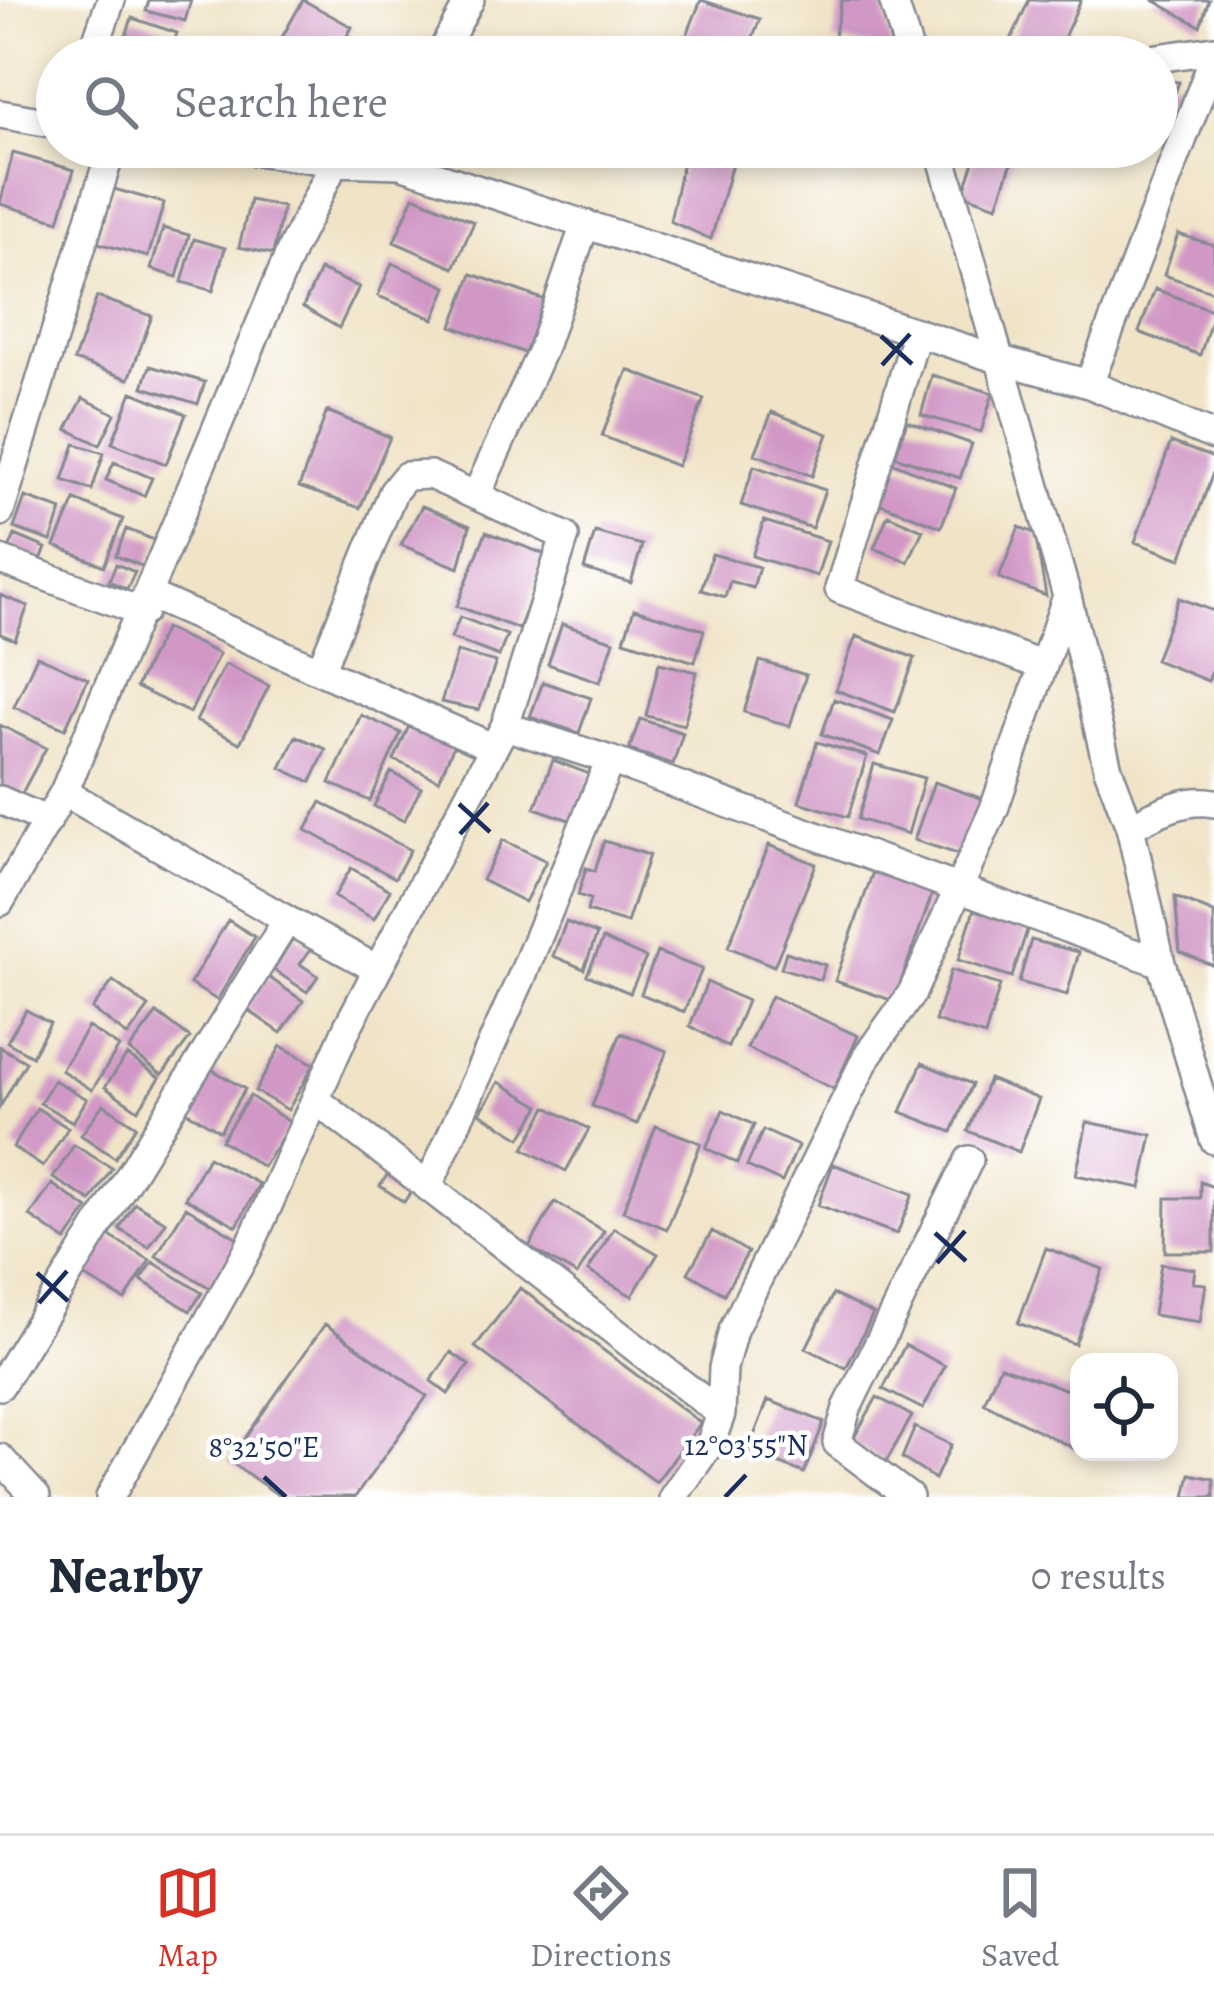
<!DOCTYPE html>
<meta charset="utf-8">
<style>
:root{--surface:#fff;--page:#f2f2f3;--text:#1f2937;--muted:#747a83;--line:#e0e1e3;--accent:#d93025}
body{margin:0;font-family:Alegreya,serif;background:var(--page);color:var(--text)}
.controls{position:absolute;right:36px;bottom:36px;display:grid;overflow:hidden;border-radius:24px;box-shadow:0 6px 18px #0003}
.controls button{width:108px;height:108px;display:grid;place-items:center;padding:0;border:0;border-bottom:3px solid var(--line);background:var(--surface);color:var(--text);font:60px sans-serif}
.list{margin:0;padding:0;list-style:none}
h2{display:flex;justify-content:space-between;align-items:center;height:156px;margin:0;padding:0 48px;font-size:51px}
h2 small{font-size:39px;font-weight:400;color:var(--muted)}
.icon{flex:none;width:66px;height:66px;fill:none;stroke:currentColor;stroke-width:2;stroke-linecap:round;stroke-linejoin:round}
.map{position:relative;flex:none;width:1214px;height:1497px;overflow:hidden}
.search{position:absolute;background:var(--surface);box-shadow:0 6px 18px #0003;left:36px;right:36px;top:36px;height:132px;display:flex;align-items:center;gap:30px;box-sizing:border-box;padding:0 42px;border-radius:66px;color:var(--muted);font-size:45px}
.sheet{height:336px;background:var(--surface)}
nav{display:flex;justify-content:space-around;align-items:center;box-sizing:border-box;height:168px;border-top:3px solid var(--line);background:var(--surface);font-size:33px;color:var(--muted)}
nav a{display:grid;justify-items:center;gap:6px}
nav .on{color:var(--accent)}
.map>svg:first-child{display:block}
.building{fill:#d198c6}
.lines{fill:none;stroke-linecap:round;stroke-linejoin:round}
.minor-casing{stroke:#868992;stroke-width:32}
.minor{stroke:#fff;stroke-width:27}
.ticks{fill:none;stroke:#1b2f5e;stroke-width:4.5}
.ticks-label{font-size:30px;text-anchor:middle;fill:#1b2f5e;stroke:#fff;stroke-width:9;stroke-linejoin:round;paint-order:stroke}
</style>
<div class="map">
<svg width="1214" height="1497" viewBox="0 0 1214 1497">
<rect width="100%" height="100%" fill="#fff"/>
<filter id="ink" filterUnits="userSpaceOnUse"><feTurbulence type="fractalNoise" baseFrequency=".00833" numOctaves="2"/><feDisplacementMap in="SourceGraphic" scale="24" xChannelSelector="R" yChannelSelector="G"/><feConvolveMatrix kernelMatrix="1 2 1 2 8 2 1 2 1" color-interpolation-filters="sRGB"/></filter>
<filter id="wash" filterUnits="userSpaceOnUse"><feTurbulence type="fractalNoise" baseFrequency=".004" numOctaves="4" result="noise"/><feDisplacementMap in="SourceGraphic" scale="48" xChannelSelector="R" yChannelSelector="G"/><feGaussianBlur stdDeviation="2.7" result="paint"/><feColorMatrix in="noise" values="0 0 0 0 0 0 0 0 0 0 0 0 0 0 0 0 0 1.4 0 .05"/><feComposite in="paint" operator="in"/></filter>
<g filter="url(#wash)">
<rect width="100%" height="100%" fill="#f0e3c6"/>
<g id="blocks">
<path class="building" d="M149 0H191L185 21 146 11Z
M303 0 352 27 336 57H271Z
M701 0 760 19 745 57H699L681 50Z
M842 0H882L892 49 833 41Z
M1029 0H1081L1055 57H1044L1010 42Z
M1153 0H1209L1200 26Z
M132 18 177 33 169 57H119Z
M1157 80 1179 82 1157 140Z
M686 147 735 153 711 239 670 221Z
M979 147 1016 150 997 206 963 194Z
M13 153 74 170 59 221 0 204Z
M114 189 164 203 148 257 98 243Z
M414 196 474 222 454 268 394 242Z
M250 200 283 207 273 254 239 247Z
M163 228 189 235 177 277 151 269Z
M1178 234 1214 245V292L1164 275Z
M194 239 225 248 213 291 182 282Z
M392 263 447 287 434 319 378 296Z
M320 270 359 287 339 328 303 307Z
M472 274 545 300 525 353 452 326Z
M1155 289 1214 311 1200 355 1139 332Z
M97 297 152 316 129 379 74 360Z
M150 366 205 382 198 404 143 387Z
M628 370 704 399 677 466 602 436Z
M932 375 993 393 981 432 921 415Z
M132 392 186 414 166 464 112 443Z
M83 398 115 414 100 445 67 429Z
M327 411 390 437 360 508 299 487Z
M772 412 828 434 812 476 755 454Z
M907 421 972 444 960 478 895 456Z
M1171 442 1214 458V470L1181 559 1135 542Z
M75 444 104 453 92 490 63 480Z
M114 462 152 478 144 496 106 480Z
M891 462 956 488 941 527 876 502Z
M754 466 825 490 812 528 741 505Z
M25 497 62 510 51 541 14 528Z
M75 500 123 519 104 566 55 546Z
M422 506 470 526 459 568 401 545Z
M888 515 923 530 908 562 874 548Z
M764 521 828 541 817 576 752 556Z
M1019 527 1035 533 1046 596 999 578Z
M126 529 157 541 147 568 116 556Z
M486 532 547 555 519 629 457 606Z
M595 532 642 545 631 583 584 569Z
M15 535 46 548 40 562 9 549Z
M712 554 759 567 753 588 730 581 725 597 701 590Z
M116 564 135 572 127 589 109 581Z
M0 595 28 606 15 640 0 634Z
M1179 598 1214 611V666L1208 681 1155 660Z
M634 609 704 630 695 662 624 640Z
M460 617 507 635 499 656 451 638Z
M562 624 614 641 600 682 548 664Z
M165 628 219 654 190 713 136 687Z
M856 636 915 658 895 712 836 690Z
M457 652 496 662 479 710 441 702Z
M37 656 88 679 65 729 14 707Z
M760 661 806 675 790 726 744 712Z
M659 663 697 672 684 725 646 716Z
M225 664 269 686 240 743 196 721Z
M543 682 591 698 579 733 530 717Z
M834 699 893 720 880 755 822 734Z
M361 715 401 733 370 801 330 783Z
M640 719 683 733 673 764 629 750Z
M0 725 46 748 21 795 0 784Z
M409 726 454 745 439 780 394 760Z
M296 736 326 749 311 782 281 768Z
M817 742 867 756 848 817 799 802Z
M553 760 592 775 575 822 535 808Z
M874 764 924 778 908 834 858 819Z
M391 772 421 788 404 821 374 806Z
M934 782 983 799 964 856 914 840Z
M321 802 410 850 395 878 306 830Z
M503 840 546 861 525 902 482 880Z
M604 841 649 855 627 923 587 911 590 899 578 895 586 868 595 871Z
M769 845 816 864 774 966 728 947Z
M351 868 390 890 374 919 334 897Z
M874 869 934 889 894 1001 835 981Z
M1175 897 1214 913V966L1180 952Z
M975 907 1029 924 1012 977 958 960Z
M228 920 255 937 217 1000 190 984Z
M566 922 597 934 584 969 553 956Z
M294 934 312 947 300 964 318 976 307 992 271 968Z
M603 939 646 958 630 993 587 975Z
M1031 940 1079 952 1067 995 1019 982Z
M657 952 702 969 684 1012 641 994Z
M786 952 825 965 820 980 781 968Z
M951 970 1000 985 985 1036 935 1021Z
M267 976 303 1001 281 1033 245 1008Z
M113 981 149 1007 128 1036 92 1009Z
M707 982 747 1001 728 1047 690 1026Z
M771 996 858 1036 834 1089 747 1048Z
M26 1010 50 1023 32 1056 7 1042Z
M157 1013 190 1038 162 1075 129 1050Z
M88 1027 119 1047 92 1090 61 1070Z
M621 1033 667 1051 637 1124 592 1106Z
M281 1046 314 1064 288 1110 255 1091Z
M0 1047 26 1062 0 1107Z
M127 1055 160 1078 138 1110 105 1087Z
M922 1063 972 1084 952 1132 901 1112Z
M211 1069 245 1089 220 1131 186 1111Z
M989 1079 1039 1099 1019 1152 968 1131Z
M54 1080 87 1099 73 1122 40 1103Z
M499 1082 540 1106 521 1138 480 1113Z
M250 1096 291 1123 263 1167 221 1140Z
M103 1104 136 1126 115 1158 81 1135Z
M547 1107 589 1129 566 1171 524 1149Z
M37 1108 68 1128 43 1167 13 1147Z
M723 1110 754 1125 737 1163 706 1148Z
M1087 1122 1152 1135 1141 1188 1076 1175Z
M656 1126 701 1143 667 1229 623 1211Z
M763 1130 798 1146 782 1182 747 1166Z
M74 1145 112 1168 91 1201 53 1178Z
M208 1157 259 1184 237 1226 185 1198Z
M833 1164 913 1194 897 1234 818 1205Z
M387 1175 412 1190 404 1202 380 1186Z
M1200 1182 1214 1187V1252H1165L1166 1198H1200Z
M52 1184 88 1209 66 1241 30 1216Z
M555 1202 604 1231 577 1275 529 1247Z
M135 1203 166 1222 149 1247 119 1229Z
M186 1207 239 1239 210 1288 156 1256Z
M614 1228 658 1254 632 1296 588 1271Z
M712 1231 748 1252 724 1294 688 1273Z
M106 1234 150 1260 125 1300 82 1275Z
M1046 1248 1103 1269 1075 1344 1018 1323Z
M153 1262 202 1293 190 1311 141 1280Z
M1161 1264 1195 1269 1193 1283 1206 1284 1200 1322 1153 1315Z
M520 1288 701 1423 656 1482 475 1347Z
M833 1294 873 1314 846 1368 806 1348Z
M325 1324 427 1396 355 1497H281L229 1461Z
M905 1345 945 1366 923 1409 883 1389Z
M451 1352 469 1365 448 1394 431 1381Z
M1000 1366 1079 1394V1451L984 1403Z
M877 1397 912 1416 886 1462 851 1443Z
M768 1400 824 1422 804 1473 748 1451Z
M915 1427 951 1445 935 1479 902 1458Z
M1190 1474 1214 1479V1497H1185Z"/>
</g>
</g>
<g filter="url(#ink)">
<use href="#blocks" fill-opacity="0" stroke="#868992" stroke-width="3"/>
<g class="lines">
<defs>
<path id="minor" d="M893 0 911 57
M91 57 111 0
M439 57 470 0
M1157 58 1214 50
M0 114 57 124
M226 147 335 162 400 164 1001 360 1089 384 1214 436
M939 147 1067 596 1108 769 1130 827 1161 963 1214 1140
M917 332 839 589 1043 666
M1089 384 1214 57
M476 496 542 350 585 224
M0 512 112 147
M0 560 143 612
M149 595 492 747
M505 726 610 760 1161 963
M64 792 287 920
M0 800 48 821
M1130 827C1156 814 1184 797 1214 803
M0 902 64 792 292 248 335 162 347 152
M316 1100 721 1414
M428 1187 523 974 610 760
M0 1386 287 920 377 969
M0 1458 36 1497
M110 1497 249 1248 348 1026 505 726 565 536 430 475 406 476 393 492 320 671
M673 1497 711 1442 721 1414 723 1368 733 1330 867 1056 912 993 994 809 1067 596
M909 1497 837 1443 847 1408 969 1160"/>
</defs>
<use href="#minor" class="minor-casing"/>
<use href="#minor" class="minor"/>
</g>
</g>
<path class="ticks" d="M881 336 912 364M882 365 910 334M459 804 490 832M460 834 488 803M935 1233 966 1261M937 1263 965 1231M37 1273 68 1301M39 1303 67 1271M264 1477 286 1497M725 1497 746 1475"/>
<g class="ticks-label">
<text x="746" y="1455">12°03'55"N</text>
<text x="264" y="1457">8°32'50"E</text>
</g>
</svg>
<div class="controls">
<button><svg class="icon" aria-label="locate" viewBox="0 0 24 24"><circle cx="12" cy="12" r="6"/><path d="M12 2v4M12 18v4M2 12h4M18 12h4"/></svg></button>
</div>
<div class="search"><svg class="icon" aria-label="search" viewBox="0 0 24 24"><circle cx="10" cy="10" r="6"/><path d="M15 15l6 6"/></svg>Search here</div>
</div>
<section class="sheet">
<h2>Nearby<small>0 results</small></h2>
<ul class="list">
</ul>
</section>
<nav>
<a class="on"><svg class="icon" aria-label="map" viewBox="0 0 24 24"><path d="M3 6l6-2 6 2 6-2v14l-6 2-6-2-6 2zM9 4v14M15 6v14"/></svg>Map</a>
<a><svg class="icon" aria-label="directions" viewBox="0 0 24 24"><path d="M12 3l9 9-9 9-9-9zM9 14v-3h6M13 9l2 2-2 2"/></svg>Directions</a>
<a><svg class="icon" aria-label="saved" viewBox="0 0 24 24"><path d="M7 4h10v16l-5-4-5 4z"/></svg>Saved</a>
</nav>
